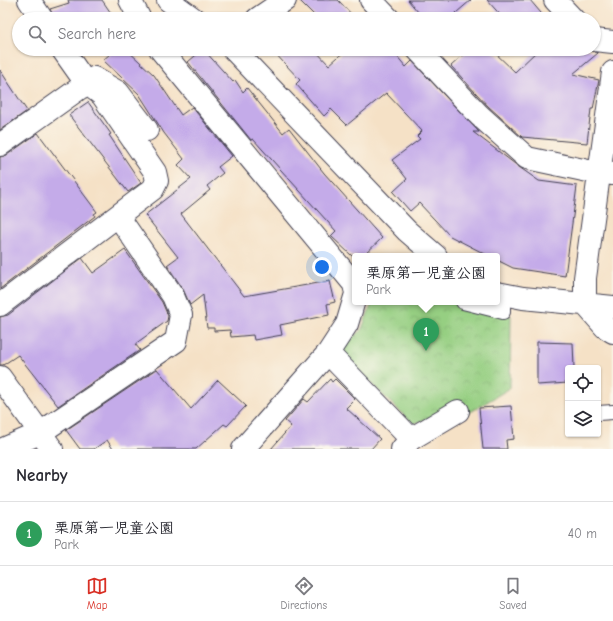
<!DOCTYPE html>
<meta charset="utf-8">
<style>
:root{--surface:#fff;--page:#f7f7f7;--text:#2b2b33;--muted:#7c7c81;--line:#e1e1e2;--accent:#d93025}
body{margin:0;font-family:"Comic Neue","Klee One",sans-serif;background:var(--page);color:var(--text)}
.controls{position:absolute;right:12px;bottom:12px;display:grid;overflow:hidden;border-radius:4px;box-shadow:0 1px 3px #0004}
.controls button{width:36px;height:36px;display:grid;place-items:center;padding:0;border:0;border-bottom:1px solid var(--line);background:var(--surface);color:var(--text);font:20px sans-serif}
.you{position:absolute;left:322px;top:267px;width:14px;height:14px;margin:-10px;border:3px solid #fff;border-radius:50%;background:#1a73e8;box-shadow:0 0 0 6px #1a73e833}
.badge{display:grid;place-items:center;width:26px;height:26px;border-radius:50%;background:var(--accent);color:#fff;font-size:13px;font-weight:700}
.pin{position:absolute;translate:-50% -33px;filter:drop-shadow(0 1px 2px #0008)}
.pin::after{content:'';position:absolute;top:21px;width:14px;height:12px;background:inherit;clip-path:polygon(0 0,100% 0,50% 100%)}
.popup{position:absolute;left:352px;top:253px;width:148px;height:52px;box-sizing:border-box;display:grid;place-content:center;border-radius:4px;background:var(--surface);filter:drop-shadow(0 1px 3px #0005);font-size:13px;white-space:nowrap;color:var(--muted)}
.popup b{font-size:15px;color:var(--text)}
.popup::after{content:'';position:absolute;left:50%;top:100%;margin-left:-8px;border:8px solid transparent;border-top-color:var(--surface)}
.list{margin:0;padding:0;list-style:none}
h2{display:flex;justify-content:space-between;align-items:center;height:52px;margin:0;padding:0 16px;font-size:17px}
h2 small{font-size:13px;font-weight:400;color:var(--muted)}
.list li{display:grid;grid-template-columns:26px 1fr auto;gap:12px;align-items:center;box-sizing:border-box;height:64px;padding:0 16px;border-top:1px solid var(--line)}
.list b{display:block;font-size:15px;white-space:nowrap}
.list p{margin:0;font-size:13px;white-space:nowrap;color:var(--muted)}
.list em{font-size:13px;font-style:normal;color:var(--muted)}
.icon{flex:none;width:22px;height:22px;fill:none;stroke:currentColor;stroke-width:2;stroke-linecap:round;stroke-linejoin:round}
.map{position:relative;flex:none;width:613px;height:449px;overflow:hidden}
.search{position:absolute;background:var(--surface);box-shadow:0 1px 3px #0004;left:12px;right:12px;top:12px;height:44px;display:flex;align-items:center;gap:10px;box-sizing:border-box;padding:0 14px;border-radius:22px;color:var(--muted);font-size:15px}
.sheet{height:116px;background:var(--surface)}
nav{display:flex;justify-content:space-around;align-items:center;box-sizing:border-box;height:56px;border-top:1px solid var(--line);background:var(--surface);font-size:11px;color:var(--muted)}
nav a{display:grid;justify-items:center;gap:2px}
nav .on{color:var(--accent)}
.map>svg:first-child{display:block}
.park{fill:url(#park-crowns);stroke:#5c785e}
.building{fill:#c4abe9}
.lines{fill:none;stroke-linecap:round;stroke-linejoin:round}
.lane-casing{stroke:#423f50;stroke-width:16}
.street-casing{stroke:#423f50;stroke-width:24}
.lane{stroke:#fff;stroke-width:14}
.street{stroke:#fff;stroke-width:22}
</style>
<div class="map">
<svg width="613" height="449" viewBox="0 0 613 449">
<defs>
<pattern id="park-crowns" width="20" height="18" patternUnits="userSpaceOnUse"><rect width="20" height="18" fill="#96cf82"/><path d="M2 6a3 3 0 1 1 6 0M12 15a3 3 0 1 1 6 0" fill="none" stroke="#81b171"/></pattern>
</defs>
<rect width="100%" height="100%" fill="#fbf7ec"/>
<filter id="ink" filterUnits="userSpaceOnUse"><feTurbulence type="fractalNoise" baseFrequency=".025" numOctaves="2"/><feDisplacementMap in="SourceGraphic" scale="8" xChannelSelector="R" yChannelSelector="G"/><feConvolveMatrix kernelMatrix="1 2 1 2 8 2 1 2 1" color-interpolation-filters="sRGB"/></filter>
<filter id="wash" filterUnits="userSpaceOnUse"><feTurbulence type="fractalNoise" baseFrequency=".012" numOctaves="4" result="noise"/><feDisplacementMap in="SourceGraphic" scale="16" xChannelSelector="R" yChannelSelector="G"/><feGaussianBlur stdDeviation="0.9" result="paint"/><feColorMatrix in="noise" values="0 0 0 0 0 0 0 0 0 0 0 0 0 0 0 0 0 1.4 0 .05"/><feComposite in="paint" operator="in"/></filter>
<g filter="url(#wash)">
<rect width="100%" height="100%" fill="#f5e1c6"/>
<path class="park" d="M460 302 476 309 511 316 510 388 464 416 428 419 413 424 342 356 340 346 361 331 372 303Z"/>
<g id="blocks">
<path class="building" d="M68 0H102L115 19H54L50 9 69 3Z
M299 0H338L356 19H318Z
M408 0H471L449 19H424Z
M487 0H530L546 19H504Z
M116 49H126L154 75 181 115 192 107 232 156 218 167 223 173 207 186 210 190 181 214 244 296 330 281 335 302 327 304 329 315 280 325 282 335 254 340 253 335 231 337 230 330 214 331V328H207L203 295 190 305 183 289 167 265 178 257 145 215 191 179 178 165 184 159 164 133 139 94 103 60Z
M203 49 233 82 235 80 243 92 247 88 283 133 289 128 324 173 382 238 363 256H352L331 236 336 231 253 139 251 140 188 62Z
M271 49H314L329 65 347 49H391L406 67 412 61 479 132H473L519 167 539 181 577 186 565 276 513 268 497 260V256H489L450 236 419 203 410 211 393 192 407 179 392 160 420 139 417 136 422 131 386 93 347 125 331 109 324 116 296 84 300 80Z
M470 49H491L515 72 539 49H586L598 53 573 74 599 80 593 109H591L587 143 522 137 488 106 451 66Z
M0 70 27 111 0 130Z
M88 102 111 134 109 135 141 183 128 192 69 115Z
M38 133 97 212 94 214 95 216 0 289V157L7 155Z
M125 250 162 302 168 316 167 321 135 344 140 350 58 406 18 355 3 365H0V317L8 315 82 258 93 273Z
M537 342 573 343 574 368H568V383L537 385Z
M157 369 191 409 218 380 246 406 227 426 224 424 196 449H113L107 440 94 449H80L66 430Z
M330 379 332 382 335 379 355 399 346 408 380 439 371 449H271L291 426 285 421 304 399 308 402Z
M511 406 514 439 506 440 507 449H483L479 408Z"/>
</g>
</g>
<g filter="url(#ink)">
<use href="#blocks" fill-opacity="0" stroke="#423f50" stroke-width="1"/>
<g class="lines">
<defs>
<path id="lane" d="M463 302 503 312V296
M598 413 613 412"/>
<path id="street" d="M29 0 42 19
M130 0 140 19
M168 0 194 19
M371 0 389 19
M555 0 573 19
M257 19 285 0
M594 40 613 42
M160 49 354 284 355 289
M233 49 407 231 436 256
M417 49 479 115 527 158 588 171 613 174
M613 72 585 278V304L605 327 613 332
M0 145 94 78 118 92 147 130
M497 293 523 298 613 307
M0 305 153 189 157 181 155 172 102 95 86 83 62 49
M328 353 411 439
M0 377 52 449
M3 449 40 433 176 341 181 315 173 296 118 216
M243 449 328 353 347 324 355 297
M402 449 411 439 458 411"/>
</defs>
<use href="#lane" class="lane-casing"/>
<use href="#street" class="street-casing"/>
<use href="#lane" class="lane"/>
<use href="#street" class="street"/>
</g>
</g>
</svg>
<div class="controls">
<button><svg class="icon" aria-label="locate" viewBox="0 0 24 24"><circle cx="12" cy="12" r="6"/><path d="M12 2v4M12 18v4M2 12h4M18 12h4"/></svg></button>
<button><svg class="icon" aria-label="layers" viewBox="0 0 24 24"><path d="M12 4l9 5-9 5-9-5zM3 14l9 5 9-5"/></svg></button>
</div>
<div class="you"></div>
<div class="pin badge" style="left:426px;top:351px;background:#2e9e5b">1</div>
<div class="popup"><b>栗原第一児童公園</b>Park</div>
<div class="search"><svg class="icon" aria-label="search" viewBox="0 0 24 24"><circle cx="10" cy="10" r="6"/><path d="M15 15l6 6"/></svg>Search here</div>
</div>
<section class="sheet">
<h2>Nearby<small></small></h2>
<ul class="list">
<li><span class="badge" style="background:#2e9e5b">1</span><div><b>栗原第一児童公園</b><p>Park</p></div><em>40 m</em></li>
</ul>
</section>
<nav>
<a class="on"><svg class="icon" aria-label="map" viewBox="0 0 24 24"><path d="M3 6l6-2 6 2 6-2v14l-6 2-6-2-6 2zM9 4v14M15 6v14"/></svg>Map</a>
<a><svg class="icon" aria-label="directions" viewBox="0 0 24 24"><path d="M12 3l9 9-9 9-9-9zM9 14v-3h6M13 9l2 2-2 2"/></svg>Directions</a>
<a><svg class="icon" aria-label="saved" viewBox="0 0 24 24"><path d="M7 4h10v16l-5-4-5 4z"/></svg>Saved</a>
</nav>
